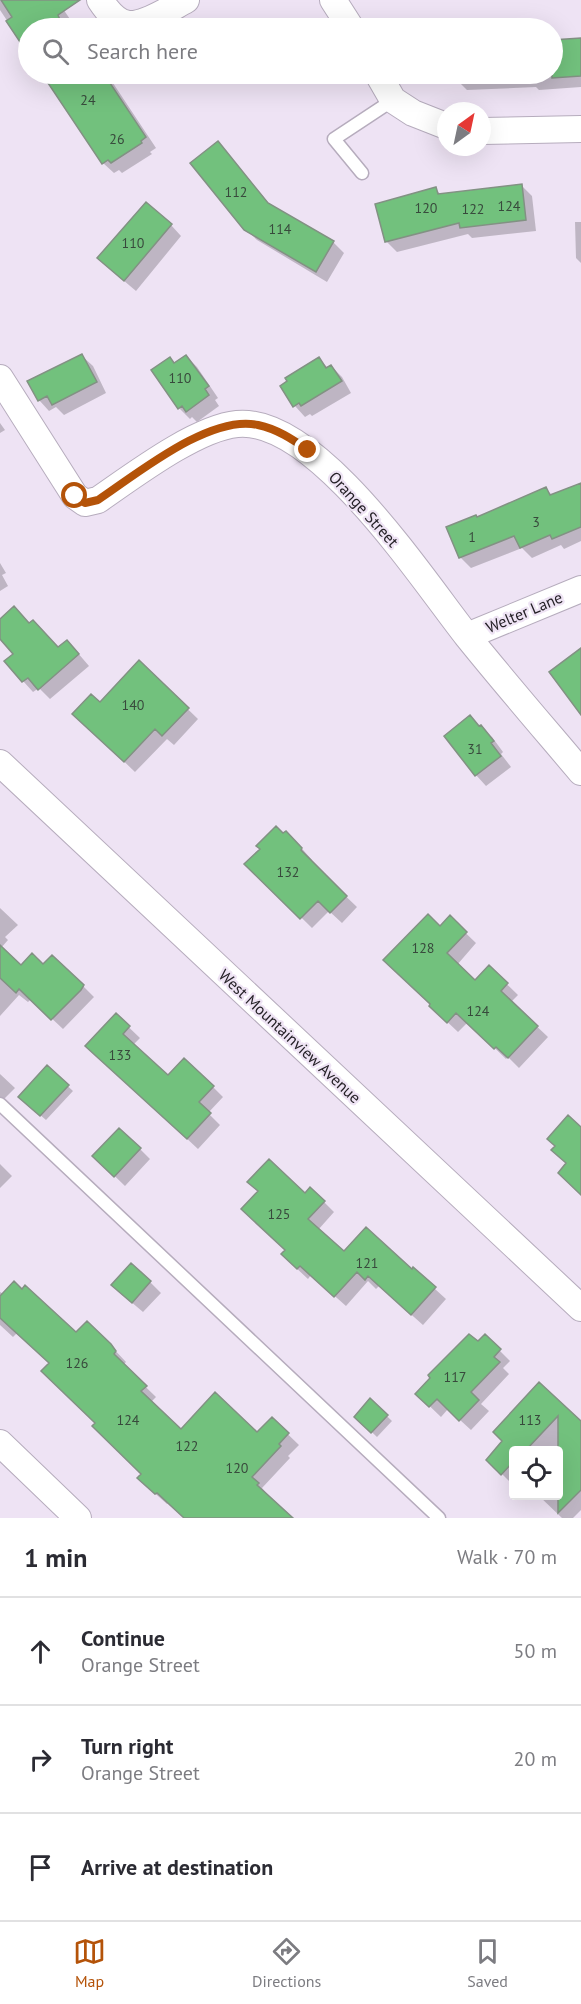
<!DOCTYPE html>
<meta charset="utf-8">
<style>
:root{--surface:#fff;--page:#f2f2f3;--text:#2b2b33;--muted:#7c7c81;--line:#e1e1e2;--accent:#b45309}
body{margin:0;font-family:"PT Sans",sans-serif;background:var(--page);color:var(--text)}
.controls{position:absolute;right:18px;bottom:18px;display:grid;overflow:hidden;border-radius:6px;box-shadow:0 6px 24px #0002}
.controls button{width:54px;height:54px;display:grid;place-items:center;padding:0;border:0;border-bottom:2px solid var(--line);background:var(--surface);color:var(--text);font:30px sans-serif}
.compass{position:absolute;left:437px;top:102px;width:54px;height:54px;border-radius:50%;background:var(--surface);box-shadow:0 6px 24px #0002;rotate:33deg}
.stop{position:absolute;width:18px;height:18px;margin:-14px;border:4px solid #b45309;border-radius:50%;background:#fff}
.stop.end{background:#b45309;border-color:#fff;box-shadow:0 2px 6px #0008}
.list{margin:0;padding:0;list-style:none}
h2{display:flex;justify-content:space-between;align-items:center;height:78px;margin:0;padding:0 24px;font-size:26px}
h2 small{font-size:20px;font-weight:400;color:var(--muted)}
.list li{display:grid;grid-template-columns:39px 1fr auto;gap:18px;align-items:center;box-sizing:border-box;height:108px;padding:0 24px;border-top:2px solid var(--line)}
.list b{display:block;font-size:22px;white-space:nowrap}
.list p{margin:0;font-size:20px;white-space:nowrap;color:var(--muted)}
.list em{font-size:20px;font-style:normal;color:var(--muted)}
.icon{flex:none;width:33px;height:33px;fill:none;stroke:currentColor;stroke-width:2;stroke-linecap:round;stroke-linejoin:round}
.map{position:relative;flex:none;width:581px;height:1518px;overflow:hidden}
.search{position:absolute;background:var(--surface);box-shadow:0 6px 24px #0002;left:18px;right:18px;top:18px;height:66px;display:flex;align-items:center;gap:15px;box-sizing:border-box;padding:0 21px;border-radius:33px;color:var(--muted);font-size:22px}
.sheet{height:402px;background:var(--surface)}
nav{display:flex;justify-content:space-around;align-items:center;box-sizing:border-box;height:84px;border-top:2px solid var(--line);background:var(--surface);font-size:16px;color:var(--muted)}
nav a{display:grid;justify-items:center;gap:3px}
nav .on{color:var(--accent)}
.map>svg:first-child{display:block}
.shadow{fill:#0003}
.building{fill:#72c17d;stroke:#829183;stroke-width:1.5}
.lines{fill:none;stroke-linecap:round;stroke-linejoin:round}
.lane-casing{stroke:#b6acbd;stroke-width:15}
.street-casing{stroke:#b6acbd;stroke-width:28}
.lane{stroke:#fff;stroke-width:12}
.street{stroke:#fff;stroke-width:26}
.route{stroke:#b45309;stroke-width:8}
.labels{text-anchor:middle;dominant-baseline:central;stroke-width:4.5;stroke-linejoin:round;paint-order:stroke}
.number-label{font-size:14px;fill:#38493c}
.street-label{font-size:16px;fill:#252127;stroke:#eee3f4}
</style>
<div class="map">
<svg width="581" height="1518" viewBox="0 0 581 1518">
<rect width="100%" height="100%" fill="#eee3f4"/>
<path class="shadow" d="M0 0H57L76 28H28V52L0 10Z
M581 40V87L539 90 536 87 467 90 456 79V74H552Z
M43 74H107L156 148 150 152 152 154 122 173 119 170 114 173 103 163Z
M218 143 271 206 333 242 344 253 327 282 257 240 245 229Z
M521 185 532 196 536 231 472 238 468 234 397 252 386 241 436 189 441 195Z
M575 222H581V263L576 258Z
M171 225 181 236 136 291 110 269Z
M82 356 93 366 106 393 64 415 56 407 49 411 39 400Z
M186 356 197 367 218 398 215 400 219 406 197 422 192 417 190 419 179 408 170 359 176 364Z
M319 359 328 368 331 366 342 377 351 393 312 416 310 414 305 417 295 406Z
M0 423 5 430 0 433Z
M581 485V541L564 549 561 545 532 558 522 548 471 568 460 557 477 518 546 489 553 496Z
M0 563 6 573 2 575 8 586 0 591Z
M0 620 30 625 58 649 77 652 89 666 50 699 39 688 33 692 23 681 15 654 0 637Z
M139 662 198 719 174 745 167 739 135 772 85 724 100 704Z
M480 727 492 737 503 752 501 754 511 767 486 786 476 775Z
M297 843 312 860 310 862 357 907 342 923 329 911 312 928 247 864Z
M0 908 18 925 5 937 8 940 1 948 21 967 43 966 83 986 94 997 63 1029 31 999 28 1002 19 995 0 1016Z
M450 918 476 943 457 965 475 982 489 967 518 995 511 1002 548 1037 519 1068 508 1057 506 1059 468 1022 458 1032 441 1016 440 928Z
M116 1015 140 1038 133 1045 168 1077 213 1087 223 1097 208 1113 220 1125 198 1149 98 1056Z
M47 1067 73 1091 46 1120 25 1102Z
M0 1074 15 1088 0 1103Z
M140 1149 150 1159 125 1186 94 1156Z
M0 1164 12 1176 0 1188Z
M305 1195 324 1202 334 1212 318 1230 344 1253 412 1271 413 1269 446 1299 423 1325 379 1286 376 1289 368 1281 346 1306 311 1275 308 1279 293 1265 287 1250Z
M150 1282 161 1293 143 1312 123 1295Z
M0 1292 76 1334 110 1345 126 1362 123 1365 156 1397 151 1402 181 1432 258 1434 272 1419 299 1445 288 1456 290 1458 262 1488 268 1495 267 1496 290 1518H186L169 1502 167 1504 150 1489 143 1474 50 1364 17 1333 13 1337 0 1325Z
M485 1336 510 1361 503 1368 509 1374 481 1404 489 1411 471 1430 448 1409 441 1417 417 1394Z
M539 1384 581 1424V1510L573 1518H562L539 1496H558V1450H514L512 1484 488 1460 504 1442Z
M371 1401 392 1421 377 1437 356 1417Z"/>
<path class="building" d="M1 0H80L58 15 60 20 47 28H28V54L6 21 12 17Z
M581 38V76L552 78V40Z
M42 74H104L146 137 141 141 142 143 111 163 108 160 102 164Z
M218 141 268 203 334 241 316 272 244 230 190 163Z
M522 184 526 220 460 228 459 223 385 242 375 204 436 187 438 194Z
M146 202 172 224 124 281 97 258Z
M82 354 97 382 52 405 47 396 38 401 27 381Z
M186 355 209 386 205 389 209 395 186 412 182 406 178 409 151 370 170 357 174 363Z
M319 357 326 368 331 365 342 381 301 406 299 403 293 407 280 386 287 381 285 378Z
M581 483V527L552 539 550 535 520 548 514 536 459 558 446 527 476 515 477 517 546 487 550 495Z
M14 606 29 623 33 620 58 647 67 640 79 654 38 690 28 678 22 682 4 661 13 654 0 639V619Z
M581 648V715L549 672Z
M139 660 189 708 162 736 155 729 124 762 72 714 91 694 100 702Z
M470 715 479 726 481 725 494 741 491 743 501 756 475 776 444 736Z
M276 826 283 833 286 831 302 848 301 850 347 896 330 913 318 901 300 919 244 864 260 849 256 846Z
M428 914 440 926 450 915 467 932 447 953 475 980 489 965 508 983 501 991 538 1026 508 1058 496 1047 494 1049 456 1013 447 1023 429 1006 430 1004 383 960Z
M0 945 21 965 32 953 43 964 52 955 84 985 81 990 51 1020 19 989 16 993 0 978Z
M116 1013 130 1026 123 1034 168 1075 184 1058 214 1086 199 1102 211 1113 187 1139 85 1046Z
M47 1065 69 1085 40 1116 18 1097Z
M568 1115 581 1127V1195L558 1173 566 1163 551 1150 555 1146 547 1139Z
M119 1128 141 1148 114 1177 92 1156Z
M269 1159 305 1193 310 1187 325 1201 308 1219 344 1251 366 1227 412 1269 413 1267 436 1287 411 1315 368 1276 365 1280 357 1272 334 1297 300 1266 297 1269 281 1254 285 1250 241 1209 258 1191 247 1182Z
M131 1263 151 1281 132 1303 111 1285Z
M14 1281 22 1289 25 1285 76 1332 87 1321 111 1344 116 1351 114 1354 147 1386 141 1391 181 1429 215 1392 257 1432 272 1417 289 1433 279 1444 281 1446 252 1477 259 1483 257 1485 293 1518H184L157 1493 155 1494 137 1478 141 1474 92 1426 95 1423 41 1371 49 1363 0 1318V1296Z
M469 1334 478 1341 485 1334 501 1349 494 1357 500 1362 471 1392 479 1400 459 1421 437 1399 429 1407 415 1394 430 1378 428 1375Z
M539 1382 581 1421V1490L558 1513V1416L526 1450H513V1462L501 1475 486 1460 502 1441 493 1432Z
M370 1398 388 1415 371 1433 354 1417Z"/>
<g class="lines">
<defs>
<path id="lane" d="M362 173 334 139 393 100
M0 1104 439 1518"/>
<path id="street" d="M100 0C106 9 116 23 129 24 146 25 171 8 186 0
M333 0 351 28
M378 74 393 100 413 113 446 126
M482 131 581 129
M0 378 75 496 85 503 98 500C133 476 196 428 237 424 316 416 422 579 467 636 504 682 543 727 581 772
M467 636 581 589
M0 763 581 1308
M0 1443 78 1518"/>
</defs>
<use href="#lane" class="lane-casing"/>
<use href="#street" class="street-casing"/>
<use href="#lane" class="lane"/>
<use href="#street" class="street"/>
</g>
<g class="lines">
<path class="route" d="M75 496 85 503 98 500C137 474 210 414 258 425 277 429 292 439 308 450"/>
</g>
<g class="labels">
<g class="number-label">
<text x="88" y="100">24</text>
<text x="117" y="139">26</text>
<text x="236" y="192">112</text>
<text x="509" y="206">124</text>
<text x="426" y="208">120</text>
<text x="473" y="209">122</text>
<text x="280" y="229">114</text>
<text x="133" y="243">110</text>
<text x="180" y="378">110</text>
<text x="536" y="522">3</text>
<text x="472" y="537">1</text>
<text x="133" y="705">140</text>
<text x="475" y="749">31</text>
<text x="288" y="872">132</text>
<text x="423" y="948">128</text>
<text x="478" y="1011">124</text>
<text x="120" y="1055">133</text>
<text x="279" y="1214">125</text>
<text x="367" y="1263">121</text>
<text x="77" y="1363">126</text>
<text x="455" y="1377">117</text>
<text x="128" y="1420">124</text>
<text x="530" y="1420">113</text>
<text x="187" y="1446">122</text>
<text x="237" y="1468">120</text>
</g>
<g class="street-label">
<text transform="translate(364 509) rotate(48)">Orange Street</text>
<text transform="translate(524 612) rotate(-23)">Welter Lane</text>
<text transform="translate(290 1036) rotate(43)">West Mountainview Avenue</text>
</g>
</g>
</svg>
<div class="controls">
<button><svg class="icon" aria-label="locate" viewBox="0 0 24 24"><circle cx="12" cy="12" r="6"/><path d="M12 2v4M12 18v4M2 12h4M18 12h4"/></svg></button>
</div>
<svg class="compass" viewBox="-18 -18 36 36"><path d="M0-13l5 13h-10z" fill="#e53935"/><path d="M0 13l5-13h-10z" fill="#7c7c81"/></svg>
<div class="stop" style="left:75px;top:496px"></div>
<div class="stop end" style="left:308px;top:450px"></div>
<div class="search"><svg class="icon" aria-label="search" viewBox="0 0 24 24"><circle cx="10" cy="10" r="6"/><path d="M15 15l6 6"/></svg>Search here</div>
</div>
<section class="sheet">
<h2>1 min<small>Walk · 70 m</small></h2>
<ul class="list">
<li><svg class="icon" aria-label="ahead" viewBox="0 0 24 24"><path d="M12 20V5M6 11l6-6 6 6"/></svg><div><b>Continue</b><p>Orange Street</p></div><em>50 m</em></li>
<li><svg class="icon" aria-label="right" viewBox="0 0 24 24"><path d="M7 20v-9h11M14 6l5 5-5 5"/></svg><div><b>Turn right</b><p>Orange Street</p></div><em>20 m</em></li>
<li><svg class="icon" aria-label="arrive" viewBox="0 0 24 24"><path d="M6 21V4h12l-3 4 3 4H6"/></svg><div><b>Arrive at destination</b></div></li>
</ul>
</section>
<nav>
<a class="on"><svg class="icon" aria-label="map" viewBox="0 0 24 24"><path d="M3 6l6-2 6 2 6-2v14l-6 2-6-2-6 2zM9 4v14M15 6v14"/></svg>Map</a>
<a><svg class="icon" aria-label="directions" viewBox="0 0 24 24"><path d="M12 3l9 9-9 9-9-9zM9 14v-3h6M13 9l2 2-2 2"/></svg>Directions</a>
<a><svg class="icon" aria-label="saved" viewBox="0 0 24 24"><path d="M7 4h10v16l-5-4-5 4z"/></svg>Saved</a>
</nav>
